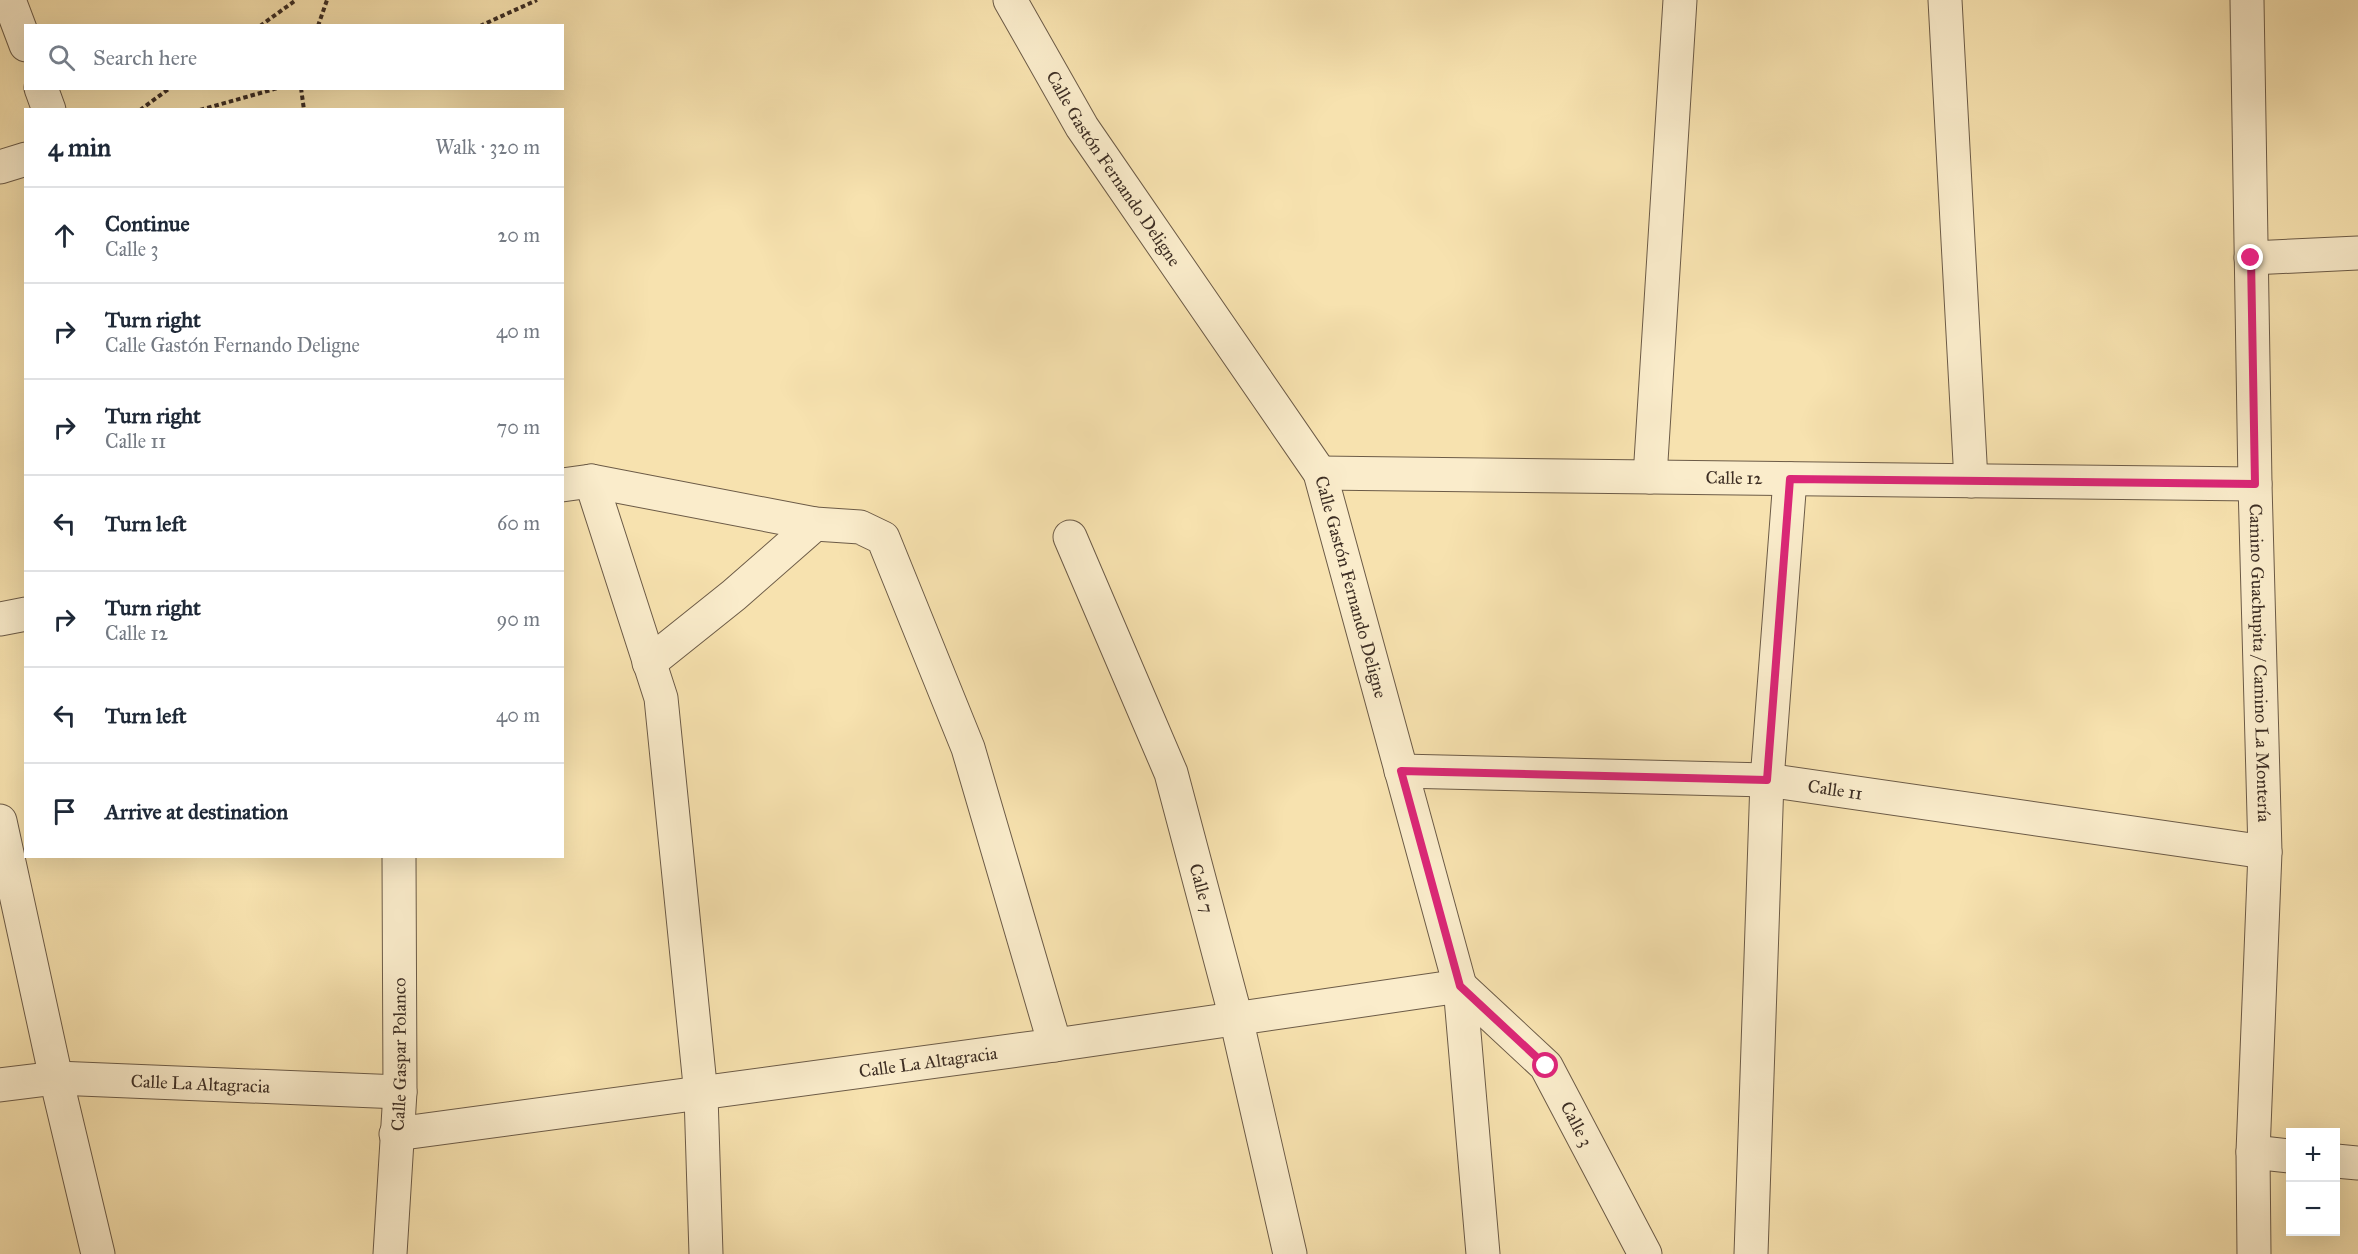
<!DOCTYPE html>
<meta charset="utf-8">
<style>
:root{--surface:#fff;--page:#f6f6f7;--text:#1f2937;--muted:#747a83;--line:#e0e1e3}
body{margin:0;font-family:"IM FELL Great Primer",serif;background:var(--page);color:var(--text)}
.controls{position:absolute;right:18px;bottom:18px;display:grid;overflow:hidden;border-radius:0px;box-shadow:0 6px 24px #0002}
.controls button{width:54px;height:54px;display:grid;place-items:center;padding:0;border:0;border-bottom:2px solid var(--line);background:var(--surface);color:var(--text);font:30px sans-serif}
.stop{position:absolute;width:18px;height:18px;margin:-14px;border:4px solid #db2777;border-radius:50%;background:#fff}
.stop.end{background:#db2777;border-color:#fff;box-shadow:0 2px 6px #0008}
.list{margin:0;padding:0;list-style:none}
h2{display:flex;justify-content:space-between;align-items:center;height:78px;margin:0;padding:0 24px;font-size:26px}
h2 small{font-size:20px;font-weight:400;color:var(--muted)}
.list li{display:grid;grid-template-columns:39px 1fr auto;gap:18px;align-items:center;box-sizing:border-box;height:96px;padding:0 24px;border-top:2px solid var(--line)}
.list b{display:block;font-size:22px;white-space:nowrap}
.list p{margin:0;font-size:20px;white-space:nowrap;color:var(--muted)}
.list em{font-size:20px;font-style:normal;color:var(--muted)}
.icon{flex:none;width:33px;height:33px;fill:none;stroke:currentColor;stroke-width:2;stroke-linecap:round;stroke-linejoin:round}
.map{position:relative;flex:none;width:2358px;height:1254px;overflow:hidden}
.search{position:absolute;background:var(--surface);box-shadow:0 6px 24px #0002;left:24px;top:24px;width:540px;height:66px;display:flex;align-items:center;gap:15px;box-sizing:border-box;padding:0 21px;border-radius:0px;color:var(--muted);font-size:22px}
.panel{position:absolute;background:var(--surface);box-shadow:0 6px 24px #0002;left:24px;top:108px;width:540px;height:750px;border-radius:0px}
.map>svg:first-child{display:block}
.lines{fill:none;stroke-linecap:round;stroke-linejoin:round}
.minor-casing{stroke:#6c5b47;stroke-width:35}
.path{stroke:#3d2e24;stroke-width:4;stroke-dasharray:4.5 3;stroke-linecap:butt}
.minor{stroke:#faeccb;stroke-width:33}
.route{stroke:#db2777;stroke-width:8}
.labels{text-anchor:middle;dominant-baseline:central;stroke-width:4.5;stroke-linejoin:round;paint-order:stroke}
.street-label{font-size:18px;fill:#3d2e24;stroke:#faeccb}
</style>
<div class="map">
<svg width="2358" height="1254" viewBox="0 0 2358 1254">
<rect width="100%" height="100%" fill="#f7e2af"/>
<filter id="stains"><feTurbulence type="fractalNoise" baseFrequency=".00333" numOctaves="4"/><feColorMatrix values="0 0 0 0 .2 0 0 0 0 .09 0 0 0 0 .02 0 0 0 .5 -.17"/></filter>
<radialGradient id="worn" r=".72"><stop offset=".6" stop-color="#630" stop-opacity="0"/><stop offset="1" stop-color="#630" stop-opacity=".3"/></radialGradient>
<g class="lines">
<defs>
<g id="minor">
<path d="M9 0 26 45"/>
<path id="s1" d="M1010 0 1082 127 1320 473 1460 986 1483 1254"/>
<path d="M1945 0 1971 481"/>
<path id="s2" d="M2247 0 2255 484 2265 852 2253 1152 2254 1254"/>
<path d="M41 88 49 110"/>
<path d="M0 167 26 159"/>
<path d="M2251 258 2358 253"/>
<path id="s3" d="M1320 473 2255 484"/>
<path d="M1650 477 1680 0"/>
<path d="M591 481 661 698 701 1095 706 1254"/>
<path d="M562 485 591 481 815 524 860 527 883 538 968 748 1055 1045"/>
<path id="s4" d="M1070 537 1171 773 1236 1018 1290 1254"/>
<path d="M0 619 26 614"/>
<path d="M649 663 734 595 815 524"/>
<path id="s5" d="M1401 771 1767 780 2265 852"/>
<path d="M0 821 56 1078 98 1254"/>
<path id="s6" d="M1460 986 1546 1066 1645 1254"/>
<path id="s7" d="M0 1085 56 1078 400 1092"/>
<path id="s8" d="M396 1134 1055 1045 1460 986"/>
<path d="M2253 1152 2290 1156"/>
<path d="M2336 1161 2358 1163"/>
<path id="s9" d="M390 1254 400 1092 399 856"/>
<path d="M1751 1254 1767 780 1790 479"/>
</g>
</defs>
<use href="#minor" class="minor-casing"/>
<path class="path" d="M260 26 296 0
M318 26 327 0
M480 26 537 0
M301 88 304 110
M140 110 170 88
M200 110 278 88"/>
<use href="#minor" class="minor"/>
</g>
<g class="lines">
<path class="route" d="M1546 1066 1460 986 1401 771 1767 780 1790 479 2255 484 2251 258"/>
</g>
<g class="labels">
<g class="street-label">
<text stroke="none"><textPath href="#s1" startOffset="198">Calle Gastón Fernando Deligne</textPath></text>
<text stroke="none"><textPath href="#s3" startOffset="414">Calle 12</textPath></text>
<text stroke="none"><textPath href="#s1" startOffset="684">Calle Gastón Fernando Deligne</textPath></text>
<text stroke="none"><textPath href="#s2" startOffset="663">Camino Guachupita / Camino La Montería</textPath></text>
<text stroke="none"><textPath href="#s5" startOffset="435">Calle 11</textPath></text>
<text stroke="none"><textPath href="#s4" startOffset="376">Calle 7</textPath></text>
<text stroke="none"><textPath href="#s9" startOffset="200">Calle Gaspar Polanco</textPath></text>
<text stroke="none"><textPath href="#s8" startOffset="537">Calle La Altagracia</textPath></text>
<text stroke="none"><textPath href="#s7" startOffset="201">Calle La Altagracia</textPath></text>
<text stroke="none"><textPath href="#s6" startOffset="183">Calle 3</textPath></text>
</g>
</g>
<rect width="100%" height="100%" filter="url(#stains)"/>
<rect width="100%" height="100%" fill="url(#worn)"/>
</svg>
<div class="controls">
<button>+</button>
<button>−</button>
</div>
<div class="stop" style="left:1546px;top:1066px"></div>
<div class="stop end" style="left:2251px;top:258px"></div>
<div class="search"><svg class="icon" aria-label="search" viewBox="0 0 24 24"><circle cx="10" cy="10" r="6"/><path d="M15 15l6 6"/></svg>Search here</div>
<section class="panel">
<h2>4 min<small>Walk · 320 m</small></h2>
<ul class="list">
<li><svg class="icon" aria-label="ahead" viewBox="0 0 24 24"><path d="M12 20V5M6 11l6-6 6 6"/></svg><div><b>Continue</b><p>Calle 3</p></div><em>20 m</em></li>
<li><svg class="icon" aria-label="right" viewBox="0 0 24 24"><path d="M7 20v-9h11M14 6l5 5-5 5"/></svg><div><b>Turn right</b><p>Calle Gastón Fernando Deligne</p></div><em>40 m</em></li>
<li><svg class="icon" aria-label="right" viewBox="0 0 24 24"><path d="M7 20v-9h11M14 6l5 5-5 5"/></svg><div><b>Turn right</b><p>Calle 11</p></div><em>70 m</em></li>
<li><svg class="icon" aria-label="left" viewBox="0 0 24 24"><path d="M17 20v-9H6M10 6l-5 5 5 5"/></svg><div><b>Turn left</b></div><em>60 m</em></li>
<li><svg class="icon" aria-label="right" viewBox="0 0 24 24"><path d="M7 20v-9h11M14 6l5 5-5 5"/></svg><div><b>Turn right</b><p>Calle 12</p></div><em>90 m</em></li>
<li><svg class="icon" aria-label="left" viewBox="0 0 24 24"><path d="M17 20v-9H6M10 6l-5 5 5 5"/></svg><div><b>Turn left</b></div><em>40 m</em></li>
<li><svg class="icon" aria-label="arrive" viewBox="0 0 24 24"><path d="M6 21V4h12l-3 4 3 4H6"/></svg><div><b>Arrive at destination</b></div></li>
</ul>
</section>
</div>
